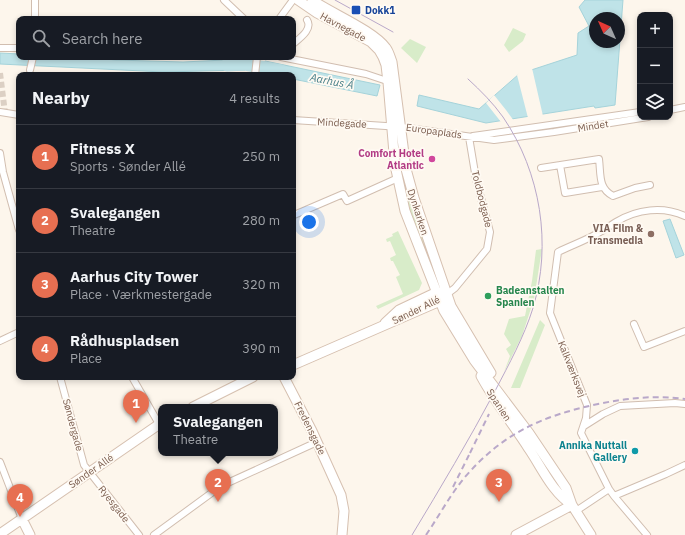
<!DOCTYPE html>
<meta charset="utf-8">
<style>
:root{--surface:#171b24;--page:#242831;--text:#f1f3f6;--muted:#9ea1a6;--line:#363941;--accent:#e76f51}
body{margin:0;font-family:"IBM Plex Sans",sans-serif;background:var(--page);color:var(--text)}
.controls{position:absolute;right:12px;top:12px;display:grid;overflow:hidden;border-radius:8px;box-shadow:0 2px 6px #0003}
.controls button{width:36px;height:36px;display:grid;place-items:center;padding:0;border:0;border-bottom:1px solid var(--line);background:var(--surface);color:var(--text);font:20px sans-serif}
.compass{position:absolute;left:589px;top:12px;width:36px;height:36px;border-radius:50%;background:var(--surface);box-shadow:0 2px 6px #0003;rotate:315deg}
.you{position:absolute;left:309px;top:222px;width:14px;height:14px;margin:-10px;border:3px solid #fff;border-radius:50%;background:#1a73e8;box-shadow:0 0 0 6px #1a73e833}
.badge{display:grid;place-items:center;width:26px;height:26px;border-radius:50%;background:var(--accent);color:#fff;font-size:13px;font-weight:700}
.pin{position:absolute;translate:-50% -33px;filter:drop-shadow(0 1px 2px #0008)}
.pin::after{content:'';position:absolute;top:21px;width:14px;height:12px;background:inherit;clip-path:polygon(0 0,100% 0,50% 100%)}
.popup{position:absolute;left:158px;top:404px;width:120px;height:52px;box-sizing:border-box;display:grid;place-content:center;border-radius:8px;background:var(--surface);filter:drop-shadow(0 1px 3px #0005);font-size:13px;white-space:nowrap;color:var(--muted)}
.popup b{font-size:15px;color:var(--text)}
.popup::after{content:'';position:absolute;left:50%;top:100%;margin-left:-8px;border:8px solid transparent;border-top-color:var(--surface)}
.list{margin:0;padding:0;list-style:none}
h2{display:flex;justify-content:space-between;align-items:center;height:52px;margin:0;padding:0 16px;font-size:17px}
h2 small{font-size:13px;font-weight:400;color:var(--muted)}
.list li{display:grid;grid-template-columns:26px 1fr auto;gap:12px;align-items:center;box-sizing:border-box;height:64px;padding:0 16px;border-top:1px solid var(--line)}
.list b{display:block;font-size:15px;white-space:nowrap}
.list p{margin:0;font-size:13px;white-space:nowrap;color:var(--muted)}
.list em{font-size:13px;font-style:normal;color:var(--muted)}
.icon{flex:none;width:22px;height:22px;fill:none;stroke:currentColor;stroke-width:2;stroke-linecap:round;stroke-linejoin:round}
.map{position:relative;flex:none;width:685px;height:535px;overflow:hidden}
.search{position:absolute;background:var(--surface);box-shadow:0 2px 6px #0003;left:16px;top:16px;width:280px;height:44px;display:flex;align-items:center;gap:10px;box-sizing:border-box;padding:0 14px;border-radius:8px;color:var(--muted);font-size:15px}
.panel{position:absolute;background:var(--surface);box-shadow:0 2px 6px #0003;left:16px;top:72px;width:280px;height:308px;border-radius:8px}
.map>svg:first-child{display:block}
.green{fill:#d8ecc9}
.water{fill:#bfe3e8;stroke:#a5d3da;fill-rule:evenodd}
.pier{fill:#fdf6ec}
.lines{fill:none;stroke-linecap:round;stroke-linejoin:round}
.river{stroke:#bfe3e8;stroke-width:13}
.street-tunnel{stroke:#dcd0c4;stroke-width:6;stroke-dasharray:6 3;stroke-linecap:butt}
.street-casing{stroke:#d1beb0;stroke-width:8}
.secondary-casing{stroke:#d6c0b0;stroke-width:11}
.street{stroke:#fff;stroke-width:6}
.secondary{stroke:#fff;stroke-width:9}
.tram{stroke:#b9a8c9;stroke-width:1}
.rail{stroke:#b9a8c9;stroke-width:2;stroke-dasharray:6 4;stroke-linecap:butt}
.transit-dot{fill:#1a4fb4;stroke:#fffaf3;stroke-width:1.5}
.hotel-dot{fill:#d1479c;stroke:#fffaf3;stroke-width:1.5}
.education-dot{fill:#8d6e63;stroke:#fffaf3;stroke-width:1.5}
.leisure-dot{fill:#2e9e5b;stroke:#fffaf3;stroke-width:1.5}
.culture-dot{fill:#0f9aa8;stroke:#fffaf3;stroke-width:1.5}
.labels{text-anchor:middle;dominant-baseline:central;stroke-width:3.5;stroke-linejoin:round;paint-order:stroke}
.transit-label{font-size:10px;font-weight:bold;fill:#164399;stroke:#fffaf3;text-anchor:start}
.street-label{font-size:10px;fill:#7a5c4d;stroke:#fffaf3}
.hotel-label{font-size:10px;font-weight:bold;fill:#b23c85;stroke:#fffaf3;text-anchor:end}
.education-label{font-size:10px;font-weight:bold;fill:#785e54;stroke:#fffaf3;text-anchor:end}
.leisure-label{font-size:10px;font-weight:bold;fill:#27864d;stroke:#fffaf3;text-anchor:start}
.culture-label{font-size:10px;font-weight:bold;fill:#0d838f;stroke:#fffaf3;text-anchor:end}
.water-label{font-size:11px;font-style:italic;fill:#437c86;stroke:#fffaf3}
</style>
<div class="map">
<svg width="685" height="535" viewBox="0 0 685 535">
<rect width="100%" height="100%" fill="#fdf6ec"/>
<path class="green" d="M513 28 526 34 523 41 509 52 504 45Z
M410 39 426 47 417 63 401 48Z
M399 148C405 195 423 238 439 282L438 283 410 213 401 183 397 149Z
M398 231 422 283 419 290 378 309 376 306 403 294 396 277 400 275 393 261H391L390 258 396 255 390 241 387 242 386 239 393 236 392 234Z
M542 249 534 299 522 336 504 372 510 356 506 349 511 345 504 334 509 319 525 316 532 281 536 250Z
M540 320 545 325 520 388H511Z"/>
<path class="water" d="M585 0H623L615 105 595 108 594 106 486 123 417 106 419 95 479 109 519 74 577 55 578 33 589 26 579 7ZM595 18H619V42H595Z
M0 53 19 54V57H81L116 60 183 62 246 59 245 70 163 72 0 64Z
M265 61 380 85 377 96 293 79V75H274L263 73Z
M670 219 684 255 676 258 663 221Z"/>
<path class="pier" d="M532 68 543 116 528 118 517 75 520 72Z
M494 95 506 110 514 121 501 122 486 103Z"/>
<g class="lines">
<path class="river" d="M227 65 245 64 281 71"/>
<path class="street-tunnel" d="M0 73 5 113"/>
<defs>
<path id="street" d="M35 0V19
M224 0 244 19
M279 19 293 0
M293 44C300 38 313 29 307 20
M0 48H19
M281 57 366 74 390 82
M30 70 33 57
M255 75 257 57
M670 110 685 107
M0 112 19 115
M293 120 401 127 494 140 554 132 648 117
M473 136 640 112
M0 153 3 172 19 230
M560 165 565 193 602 187
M541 168 599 159C601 175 598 188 613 196L635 188 650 185
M294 215 343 194 347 201 398 178
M685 216C663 206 637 209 616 222 611 225 606 229 600 232 587 240 572 245 558 252L550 313 587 405 586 418 581 433 609 489 614 496 666 474 685 465
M447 294 455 288 487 249 490 232 476 179 469 137
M634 324 644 347 685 331
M0 341 19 332
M60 377 84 465 139 535
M132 377 159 424
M584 426 603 414 620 406 675 403 685 404
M0 462 22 519
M614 496 647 535
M576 511 609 489
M154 535 221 486 317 442"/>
<path id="secondary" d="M298 0 317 13 371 42 379 50 383 57 386 65 388 82 395 165 405 211 444 311 474 360 529 433 566 488 572 505 591 535
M312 0C331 13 374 31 386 48 389 52 390 57 392 62L406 169 414 198 451 306 491 373
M385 323 399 310 437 292 441 293
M293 365 440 301 443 298
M481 376C495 402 513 424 529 449 542 468 552 492 572 505
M284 377 312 431 341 495 344 511 342 535
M193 407 253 377
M22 519 30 535
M0 534 161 423
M516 535 572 505"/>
</defs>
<use href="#street" class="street-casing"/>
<use href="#secondary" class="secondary-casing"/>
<use href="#street" class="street"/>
<use href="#secondary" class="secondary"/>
<path class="tram" d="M335 0 393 32
M412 535C441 487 469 440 495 391 509 364 524 337 533 308 552 244 541 173 503 117 493 103 481 91 468 79"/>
<path class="rail" d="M470 453 489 414
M453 487 469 455
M426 535C439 516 450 495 465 477 503 433 542 416 598 404 627 398 655 395 685 399"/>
</g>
<rect class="transit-dot" x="351" y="5" width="10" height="10" rx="2"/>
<circle class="hotel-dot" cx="432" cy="159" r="4"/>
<circle class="education-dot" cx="651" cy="234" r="4"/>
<circle class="leisure-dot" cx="488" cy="296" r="4"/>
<circle class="culture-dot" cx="635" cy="451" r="4"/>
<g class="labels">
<g class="transit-label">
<text x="365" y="10">Dokk1</text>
</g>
<g class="street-label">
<text transform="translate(343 27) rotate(28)">Havnegade</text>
<text transform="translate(342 123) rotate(3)">Mindegade</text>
<text transform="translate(593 126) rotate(-9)">Mindet</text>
<text transform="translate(434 131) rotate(8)">Europaplads</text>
<text transform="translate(482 199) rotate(76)">Toldbodgade</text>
<text transform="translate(418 212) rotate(72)">Dynkarken</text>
<text transform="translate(416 310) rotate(-26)">Sønder Allé</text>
<text transform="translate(572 369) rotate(68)">Kalkværksvej</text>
<text transform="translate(499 405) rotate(57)">Spanien</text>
<text transform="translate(73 425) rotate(75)">Søndergade</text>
<text transform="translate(310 428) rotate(64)">Fredensgade</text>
<text transform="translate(91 471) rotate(-35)">Sønder Allé</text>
<text transform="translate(114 504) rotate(52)">Ryesgade</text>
</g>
<g class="hotel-label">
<text x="424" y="153">Comfort Hotel<tspan x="424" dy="12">Atlantic</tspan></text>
</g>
<g class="education-label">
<text x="643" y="228">VIA Film &amp;<tspan x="643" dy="12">Transmedia</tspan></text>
</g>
<g class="leisure-label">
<text x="496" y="290">Badeanstalten<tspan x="496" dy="12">Spanien</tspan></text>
</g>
<g class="culture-label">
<text x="627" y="445">Annika Nuttall<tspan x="627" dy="12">Gallery</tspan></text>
</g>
<g class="water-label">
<text transform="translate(332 81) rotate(11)">Aarhus Å</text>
</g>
</g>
</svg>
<div class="controls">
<button>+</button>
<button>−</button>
<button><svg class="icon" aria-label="layers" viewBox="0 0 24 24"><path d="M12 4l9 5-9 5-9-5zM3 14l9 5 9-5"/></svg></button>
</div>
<svg class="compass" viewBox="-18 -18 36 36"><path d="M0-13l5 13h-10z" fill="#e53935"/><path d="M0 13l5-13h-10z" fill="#9ea1a6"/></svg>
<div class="you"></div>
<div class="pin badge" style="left:136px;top:423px">1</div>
<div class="pin badge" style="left:218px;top:502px">2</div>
<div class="popup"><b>Svalegangen</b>Theatre</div>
<div class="pin badge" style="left:499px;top:502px">3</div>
<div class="pin badge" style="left:20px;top:517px">4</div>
<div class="search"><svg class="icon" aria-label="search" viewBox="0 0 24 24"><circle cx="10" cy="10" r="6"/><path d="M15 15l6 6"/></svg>Search here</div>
<section class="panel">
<h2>Nearby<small>4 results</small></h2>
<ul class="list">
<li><span class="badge">1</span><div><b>Fitness X</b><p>Sports · Sønder Allé</p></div><em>250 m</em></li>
<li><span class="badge">2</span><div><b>Svalegangen</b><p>Theatre</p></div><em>280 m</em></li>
<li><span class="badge">3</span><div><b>Aarhus City Tower</b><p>Place · Værkmestergade</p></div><em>320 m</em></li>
<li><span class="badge">4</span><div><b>Rådhuspladsen</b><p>Place</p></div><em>390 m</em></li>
</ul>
</section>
</div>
